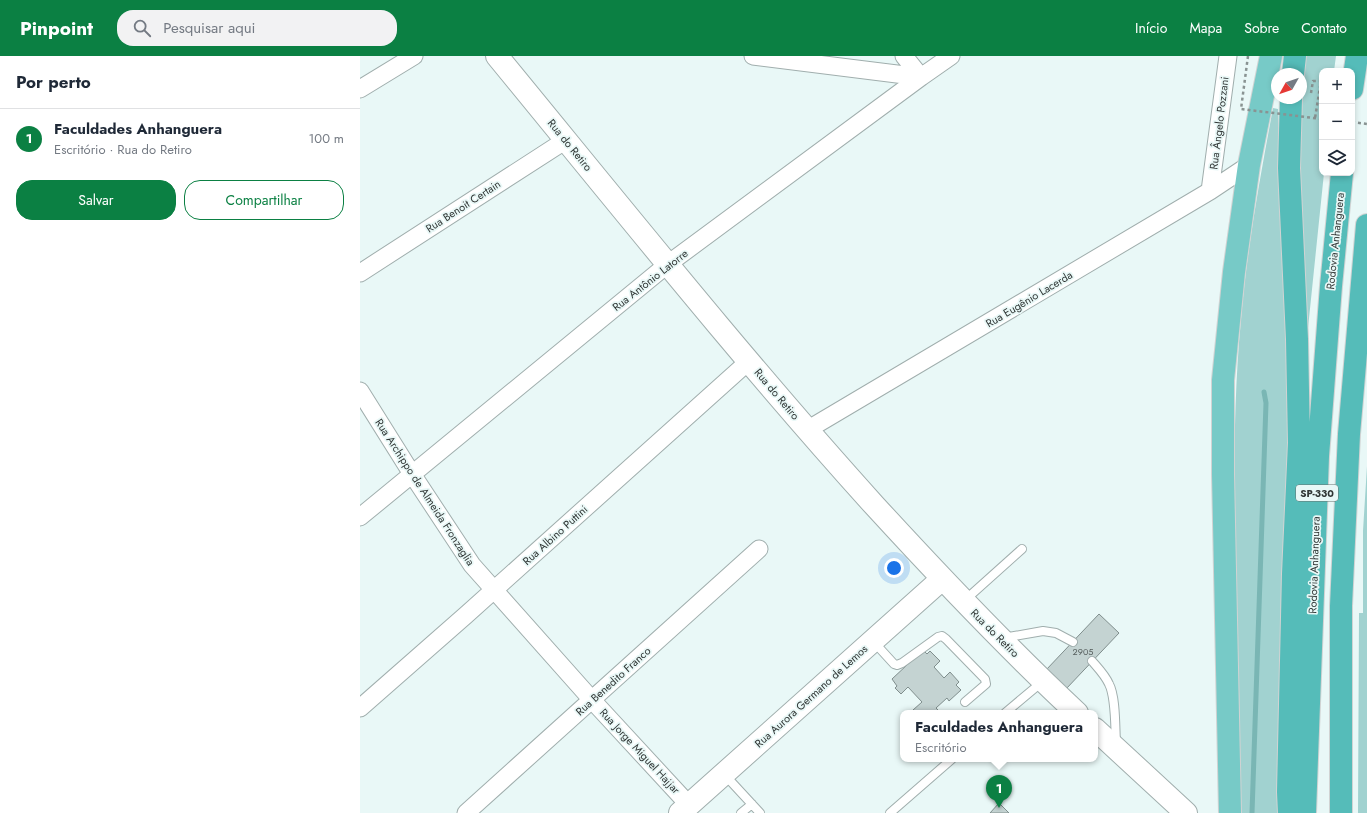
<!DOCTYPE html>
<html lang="pt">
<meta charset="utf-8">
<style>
:root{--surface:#fff;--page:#f2f2f3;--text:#1f2937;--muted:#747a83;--line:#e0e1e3;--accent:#0b8043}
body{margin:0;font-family:Jost,sans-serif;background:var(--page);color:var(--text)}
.controls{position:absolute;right:12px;top:12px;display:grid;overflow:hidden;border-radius:8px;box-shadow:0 2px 6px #0003}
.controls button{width:36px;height:36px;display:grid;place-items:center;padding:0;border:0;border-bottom:1px solid var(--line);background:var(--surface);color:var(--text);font:20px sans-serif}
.compass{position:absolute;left:911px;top:12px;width:36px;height:36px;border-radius:50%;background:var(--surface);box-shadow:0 2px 6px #0003;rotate:230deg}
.you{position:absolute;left:534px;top:512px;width:14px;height:14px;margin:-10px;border:3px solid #fff;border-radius:50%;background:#1a73e8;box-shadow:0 0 0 6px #1a73e833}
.badge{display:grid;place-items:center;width:26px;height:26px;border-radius:50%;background:var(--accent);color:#fff;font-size:13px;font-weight:700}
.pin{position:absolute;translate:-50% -33px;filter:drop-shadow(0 1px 2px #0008)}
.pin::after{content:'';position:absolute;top:21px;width:14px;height:12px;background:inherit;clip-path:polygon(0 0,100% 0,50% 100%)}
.popup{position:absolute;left:540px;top:654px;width:198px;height:52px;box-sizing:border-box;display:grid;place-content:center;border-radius:8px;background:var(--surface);filter:drop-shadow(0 1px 3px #0005);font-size:13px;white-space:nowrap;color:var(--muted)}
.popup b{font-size:15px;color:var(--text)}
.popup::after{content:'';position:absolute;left:50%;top:100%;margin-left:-8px;border:8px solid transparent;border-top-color:var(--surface)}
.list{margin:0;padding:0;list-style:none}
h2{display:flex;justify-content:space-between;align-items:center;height:52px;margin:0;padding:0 16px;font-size:17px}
h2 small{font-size:13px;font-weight:400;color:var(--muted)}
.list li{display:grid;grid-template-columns:26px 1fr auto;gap:12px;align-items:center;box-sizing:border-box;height:60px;padding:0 16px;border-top:1px solid var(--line)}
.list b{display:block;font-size:15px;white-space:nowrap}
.list p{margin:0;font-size:13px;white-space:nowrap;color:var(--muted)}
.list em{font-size:13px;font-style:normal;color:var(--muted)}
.actions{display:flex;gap:8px;padding:12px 16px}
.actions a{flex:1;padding:9px 0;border:1px solid var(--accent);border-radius:16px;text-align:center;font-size:14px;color:var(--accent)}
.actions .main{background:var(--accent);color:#fff}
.icon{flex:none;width:22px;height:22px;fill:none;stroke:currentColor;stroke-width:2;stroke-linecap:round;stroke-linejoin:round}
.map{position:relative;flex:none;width:1007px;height:757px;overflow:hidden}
header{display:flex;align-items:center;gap:24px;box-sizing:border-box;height:56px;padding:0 20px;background:var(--accent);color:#fff}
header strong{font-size:19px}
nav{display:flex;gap:22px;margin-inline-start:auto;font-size:14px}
.search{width:280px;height:36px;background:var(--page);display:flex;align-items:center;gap:10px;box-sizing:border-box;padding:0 14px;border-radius:16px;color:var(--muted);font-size:15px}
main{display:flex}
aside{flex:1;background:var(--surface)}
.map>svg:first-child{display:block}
.green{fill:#a1d2d0}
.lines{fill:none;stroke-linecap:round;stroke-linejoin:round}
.stream{stroke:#7ab6b4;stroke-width:5}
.building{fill:#c4d3d2;stroke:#808e8d}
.service-casing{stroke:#a0aead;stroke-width:10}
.minor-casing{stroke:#a0aead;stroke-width:19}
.secondary-casing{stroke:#a0aead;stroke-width:24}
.trunk-casing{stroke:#d1d3d3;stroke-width:24}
.motorway-casing{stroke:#d1d3d3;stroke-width:24}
.path{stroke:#899392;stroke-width:2.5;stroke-dasharray:3 3;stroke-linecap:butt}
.service{stroke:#fff;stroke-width:8}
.minor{stroke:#fff;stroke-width:17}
.secondary{stroke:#fff;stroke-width:22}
.trunk{stroke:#77cac7;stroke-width:22}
.motorway{stroke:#55bcb9;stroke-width:22}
.path-bridge{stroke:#899392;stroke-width:2.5;stroke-dasharray:3 3;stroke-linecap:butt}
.labels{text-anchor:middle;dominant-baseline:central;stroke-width:3.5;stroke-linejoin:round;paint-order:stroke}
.number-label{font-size:9px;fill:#555d5c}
.shield{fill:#e9f8f7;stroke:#68706f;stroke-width:1}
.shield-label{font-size:10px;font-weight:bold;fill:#303635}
.street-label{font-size:11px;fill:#303635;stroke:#e9f8f7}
</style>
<header>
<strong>Pinpoint</strong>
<div class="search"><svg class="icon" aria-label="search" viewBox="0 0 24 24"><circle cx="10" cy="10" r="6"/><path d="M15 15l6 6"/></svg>Pesquisar aqui</div>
<nav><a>Início</a><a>Mapa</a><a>Sobre</a><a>Contato</a></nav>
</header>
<main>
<aside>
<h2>Por perto<small></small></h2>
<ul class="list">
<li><span class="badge">1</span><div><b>Faculdades Anhanguera</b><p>Escritório · Rua do Retiro</p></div><em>100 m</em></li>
</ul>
<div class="actions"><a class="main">Salvar</a><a>Compartilhar</a></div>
</aside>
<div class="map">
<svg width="1007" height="757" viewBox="0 0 1007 757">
<rect width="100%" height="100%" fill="#e9f8f7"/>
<path class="green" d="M943 0H976L974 15H962V117H964L948 272 941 168 937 68 941 42Z
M913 52 918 53 921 134 932 318 918 757H881C877 678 876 598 875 519 874 433 873 348 881 263 887 191 900 122 913 52Z
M1007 410V757H998L999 557H1003V475Z"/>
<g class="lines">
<path class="stream" d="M892 757 906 347 904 336"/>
</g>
<path class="building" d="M739 558 759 577 706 633 686 614Z
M563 594 567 598 570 595 580 605 574 611 584 622 590 616 599 626 596 629 601 634 589 645 587 642 576 652 579 655 577 657H556L553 654 562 646 548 631 541 638 535 632 537 630 532 623Z
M639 747 649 757H630Z"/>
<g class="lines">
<defs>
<path id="service" d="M604 545 662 493
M643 582 683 575 696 577 713 586
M513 585 534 608 537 609 542 607 578 581 582 580 586 583 625 623 626 628 605 646
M732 605C738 612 745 619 749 628 756 641 755 672 756 687
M645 657 682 626
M364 718 400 757
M381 757 392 748
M530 757 592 703"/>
<path id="minor" d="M393 0 561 21
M544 0 561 21
M0 33 54 0
M850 135 868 0
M0 217 206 84
M0 335 52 418 112 509 232 644 329 749
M447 374 850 135 889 109
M0 461 308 208 561 21 591 0
M0 652 106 559 389 305
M106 757 399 493"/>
<path id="secondary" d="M137 0C261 151 383 304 514 449 580 521 646 591 717 657
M735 673 826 757
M320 757 582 523"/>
<path id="trunk" d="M870 757 863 418V324L874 216 889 109 911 0"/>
<path id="motorway" d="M933 18 935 0
M992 33 997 0
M929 757 928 736 933 518 939 387 937 283 929 112 931 42
M945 757 958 400 971 230 982 117
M981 757V550L989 378 1007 169"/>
</defs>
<use href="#service" class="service-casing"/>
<use href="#minor" class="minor-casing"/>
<use href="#secondary" class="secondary-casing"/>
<use href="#trunk" class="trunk-casing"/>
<use href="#motorway" class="motorway-casing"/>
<path class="path" d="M951 37 953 25H961L955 62
M992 66 1007 68"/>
<use href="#service" class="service"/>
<use href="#minor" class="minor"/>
<use href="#secondary" class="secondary"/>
<use href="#trunk" class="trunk"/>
<use href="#motorway" class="motorway"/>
<path class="path-bridge" d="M888 0 881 53 962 63"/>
</g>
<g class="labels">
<g class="number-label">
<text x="723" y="595">2905</text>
</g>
<rect class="shield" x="936" y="429" width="42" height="16" rx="3"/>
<g class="shield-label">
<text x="957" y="437">SP-330</text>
</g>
<g class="street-label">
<text transform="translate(859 67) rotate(-83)">Rua Ângelo Pozzani</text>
<text transform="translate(210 89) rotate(51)">Rua do Retiro</text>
<text transform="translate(103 150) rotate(-33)">Rua Benoit Certain</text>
<text transform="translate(975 185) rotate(-84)">Rodovia Anhanguera</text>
<text transform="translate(290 224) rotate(-38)">Rua Antônio Latorre</text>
<text transform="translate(669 243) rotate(-31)">Rua Eugênio Lacerda</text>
<text transform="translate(417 338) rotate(50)">Rua do Retiro</text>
<text transform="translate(65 436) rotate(57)">Rua Archippo de Almeida Fronzaglia</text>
<text transform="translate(195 479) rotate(-42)">Rua Albino Puttini</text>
<text transform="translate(954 509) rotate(-88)">Rodovia Anhanguera</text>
<text transform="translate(635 577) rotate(45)">Rua do Retiro</text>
<text transform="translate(253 625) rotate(-42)">Rua Benedito Franco</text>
<text transform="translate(451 640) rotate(-42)">Rua Aurora Germano de Lemos</text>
<text transform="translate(280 695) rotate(47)">Rua Jorge Miguel Hajjar</text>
</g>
</g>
</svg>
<div class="controls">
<button>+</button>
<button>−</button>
<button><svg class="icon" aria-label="layers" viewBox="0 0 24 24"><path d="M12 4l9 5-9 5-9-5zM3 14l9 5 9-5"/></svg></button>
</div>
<svg class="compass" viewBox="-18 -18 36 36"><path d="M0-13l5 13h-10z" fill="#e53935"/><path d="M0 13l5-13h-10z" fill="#747a83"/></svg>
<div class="you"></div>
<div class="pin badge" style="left:639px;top:752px">1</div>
<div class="popup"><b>Faculdades Anhanguera</b>Escritório</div>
</div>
</main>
